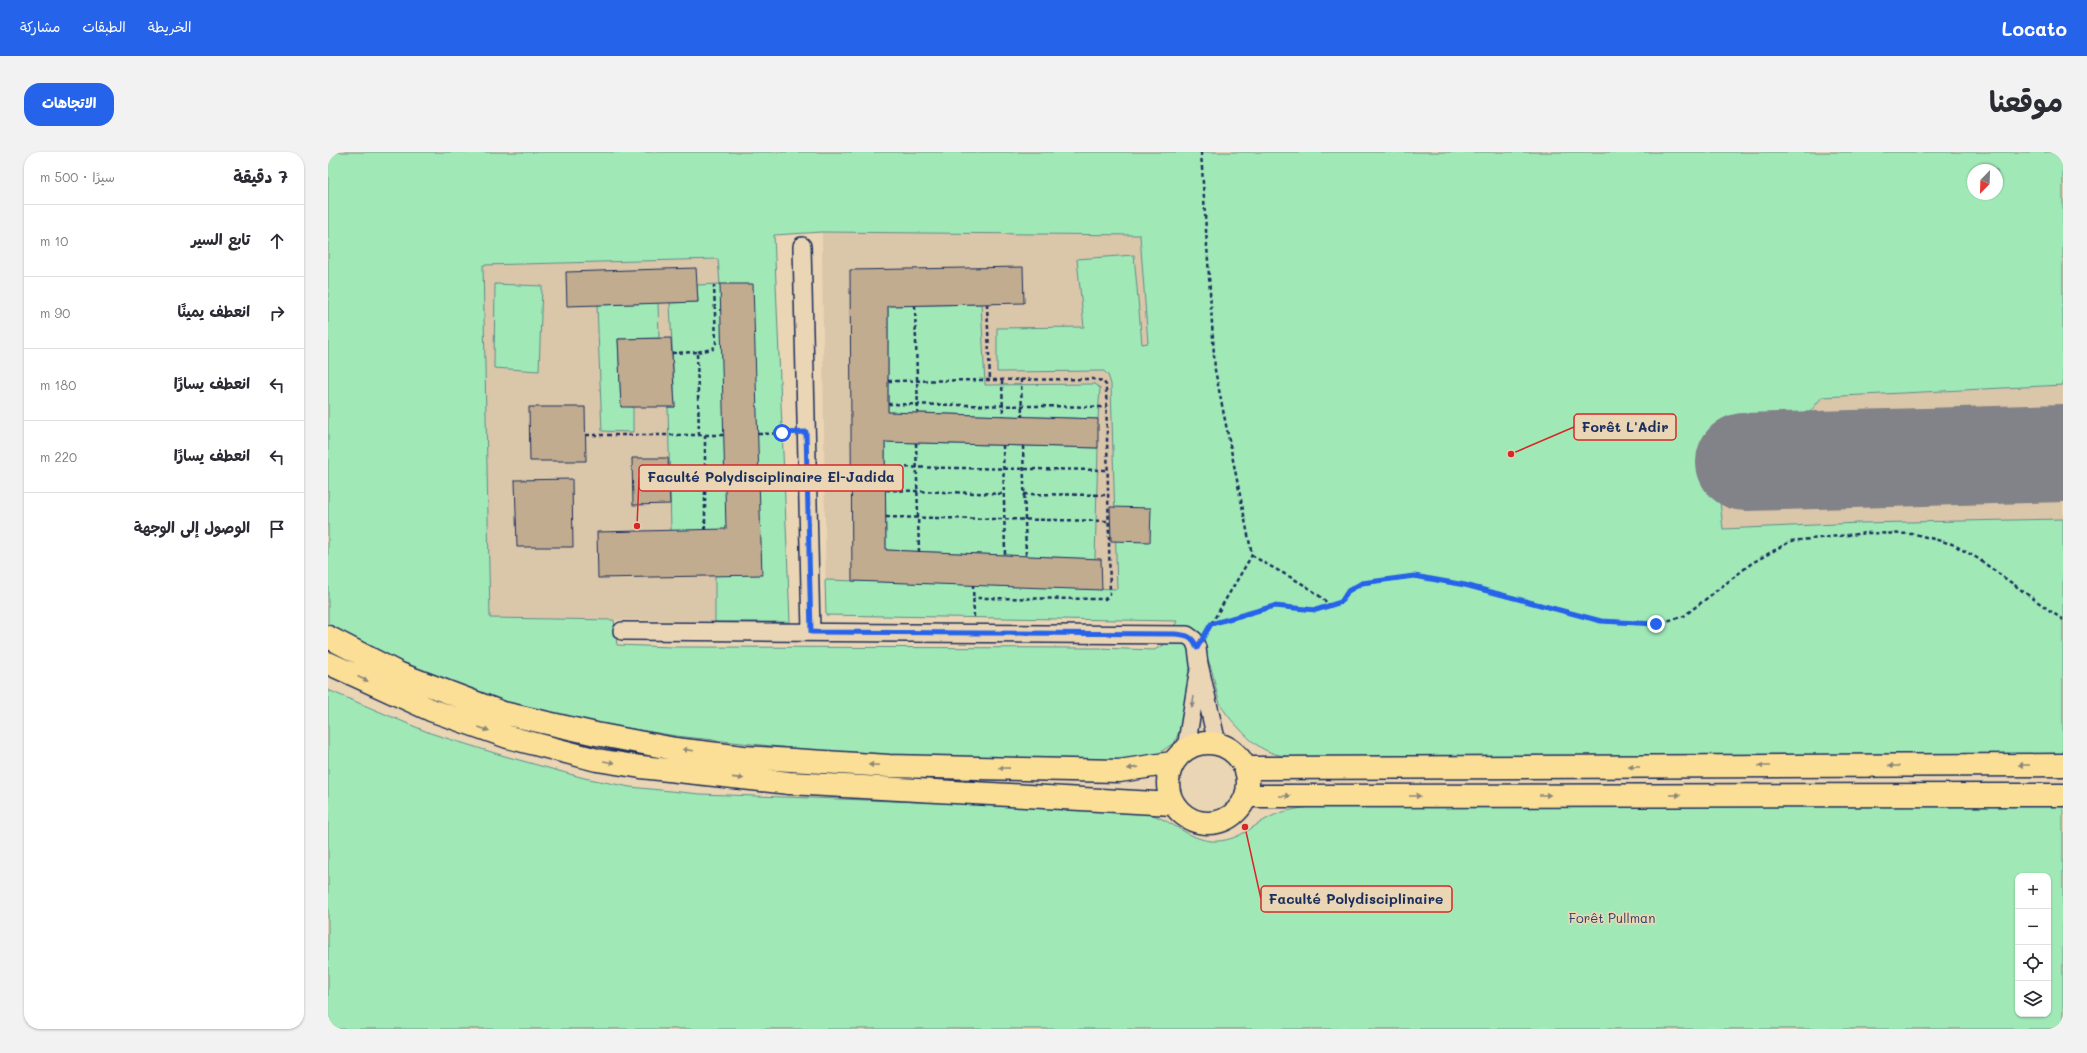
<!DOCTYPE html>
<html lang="ar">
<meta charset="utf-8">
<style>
:root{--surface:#fff;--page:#f2f2f3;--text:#2b2b33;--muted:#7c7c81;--line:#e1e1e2;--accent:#2563eb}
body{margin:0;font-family:Mali,"Playpen Sans Arabic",sans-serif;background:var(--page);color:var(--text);direction:rtl}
.controls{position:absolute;right:12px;bottom:12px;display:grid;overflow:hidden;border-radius:8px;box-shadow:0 1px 3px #0004}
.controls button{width:36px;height:36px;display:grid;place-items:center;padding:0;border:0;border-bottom:1px solid var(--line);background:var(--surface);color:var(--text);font:20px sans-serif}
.compass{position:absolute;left:1639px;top:12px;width:36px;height:36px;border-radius:50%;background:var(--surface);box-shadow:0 1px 3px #0004;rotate:203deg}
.stop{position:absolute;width:12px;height:12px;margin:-9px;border:3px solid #2563eb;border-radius:50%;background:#fff}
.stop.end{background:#2563eb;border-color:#fff;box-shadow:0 1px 4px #0008}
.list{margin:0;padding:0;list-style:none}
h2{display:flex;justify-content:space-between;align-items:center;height:52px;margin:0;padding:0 16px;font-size:17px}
h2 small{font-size:13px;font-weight:400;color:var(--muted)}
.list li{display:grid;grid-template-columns:26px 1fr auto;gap:12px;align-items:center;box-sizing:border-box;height:72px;padding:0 16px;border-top:1px solid var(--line)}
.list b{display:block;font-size:15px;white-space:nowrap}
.list em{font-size:13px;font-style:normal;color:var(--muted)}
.icon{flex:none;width:22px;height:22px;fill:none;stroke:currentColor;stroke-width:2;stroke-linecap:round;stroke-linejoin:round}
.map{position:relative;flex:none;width:1735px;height:877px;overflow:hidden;direction:ltr;border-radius:16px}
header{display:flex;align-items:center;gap:24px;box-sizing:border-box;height:56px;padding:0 20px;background:var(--accent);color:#fff}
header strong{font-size:19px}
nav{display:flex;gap:22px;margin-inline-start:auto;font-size:14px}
.intro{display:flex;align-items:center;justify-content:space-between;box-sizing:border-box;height:96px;padding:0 24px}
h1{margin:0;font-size:28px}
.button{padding:10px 18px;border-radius:16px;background:var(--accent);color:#fff;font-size:14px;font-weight:700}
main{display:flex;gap:24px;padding:0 24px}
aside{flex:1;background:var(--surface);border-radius:16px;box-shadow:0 1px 3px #0004}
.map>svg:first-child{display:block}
.built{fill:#dac6a8}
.green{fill:#a0e9b7;stroke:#5e8c8a;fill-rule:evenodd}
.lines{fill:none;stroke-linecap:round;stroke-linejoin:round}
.runway{stroke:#828289;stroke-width:98}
.building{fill:#c1ac90;stroke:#1b2f5e}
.minor-casing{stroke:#1b2f5e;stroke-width:20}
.trunk-casing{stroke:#1b2f5e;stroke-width:25}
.path{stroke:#1b2f5e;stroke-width:2.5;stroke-dasharray:4 3;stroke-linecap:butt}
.minor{stroke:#ead5b4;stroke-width:17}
.trunk{stroke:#fbdf96;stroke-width:22}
.oneway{fill:#8b877a}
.oneway2{fill:#828289}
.route{stroke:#2563eb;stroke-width:5}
.labels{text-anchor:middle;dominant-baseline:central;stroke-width:3.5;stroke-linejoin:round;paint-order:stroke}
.park-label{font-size:13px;fill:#284267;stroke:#ead5b4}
.leader{fill:none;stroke:#d62828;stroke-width:1.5}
.callout-dot{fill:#d62828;stroke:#ead5b4;stroke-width:1.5}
.callout{fill:#ead5b4;stroke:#d62828;stroke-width:1.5}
.callout-label{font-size:14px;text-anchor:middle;font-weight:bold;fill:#1b2f5e}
</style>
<header>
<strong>Locato</strong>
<nav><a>الخريطة</a><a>الطبقات</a><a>مشاركة</a></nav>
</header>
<div class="intro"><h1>موقعنا</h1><a class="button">الاتجاهات</a></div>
<main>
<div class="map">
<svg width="1735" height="877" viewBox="0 0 1735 877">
<rect width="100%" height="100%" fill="#ead5b4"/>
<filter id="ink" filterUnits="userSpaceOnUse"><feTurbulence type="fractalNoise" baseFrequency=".025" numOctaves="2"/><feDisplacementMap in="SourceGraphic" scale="8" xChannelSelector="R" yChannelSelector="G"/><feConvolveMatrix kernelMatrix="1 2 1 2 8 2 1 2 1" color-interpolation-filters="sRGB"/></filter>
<g filter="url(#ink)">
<path class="built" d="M494 80 812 83 826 262 849 469 498 463Z
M447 106 462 470 162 466 154 113Z
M1735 233V367L1532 371 1394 377 1392 350 1405 325 1433 291 1468 277 1493 245Z"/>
<path class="green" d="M0 0H1735V233L1494 245 1468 277 1433 291 1405 325 1392 350 1395 377 1532 371 1735 367V605L983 607C948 604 935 603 911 576 904 569 896 560 892 551 886 535 886 517 877 502L861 523 855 569 847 590 830 602 805 608 528 603 348 584 249 568 162 547 27 490 0 477ZM1645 18H1669V42H1645ZM494 80 812 83 820 191 814 192 806 103 749 107 756 175 669 176V220L776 219 780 223 783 232 789 437 497 428 498 463 849 469 836 493 826 498 770 496 344 495 289 493 286 468 162 466 155 113 390 107 392 132 369 133 370 150 342 151 347 255H340L343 378 387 424V470H462L446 83Z
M167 132 214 134 211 219 166 216Z
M330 151 331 186 290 187 293 254 305 255V280L274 279 269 153Z
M653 152 657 233 767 232 772 236 770 267 560 260V154Z
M557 290 770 296 767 407 558 398Z
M0 538 102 581 173 603 256 626 302 635 372 642 786 657C798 659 814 658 825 663 845 670 861 687 883 689 913 691 927 669 952 661 970 655 988 655 1006 654L1735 653V877H0ZM1690 724H1720V862H1690Z"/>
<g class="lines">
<path class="runway" d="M1417 310 1735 301"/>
</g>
<path class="building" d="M695 115 696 151 560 154V260L770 267V296L557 290 558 398 773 407 774 438 524 429 522 118Z
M368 116 370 150 239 154 238 120Z
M392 132H425L434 423 270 426 269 380 398 377Z
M343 186 347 255H293L290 187Z
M201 255H257L258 309H202Z
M304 306H340L342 352 305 353Z
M244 327 245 395H189L187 328Z
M782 355 823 356 822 390 783 389Z"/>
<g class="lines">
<defs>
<path id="minor" d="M474 94 483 480
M294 479 859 483 866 488 869 496 871 512 889 591
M858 596 870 522"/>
<path id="trunk" d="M0 485 72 522 175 561 268 582 347 597 415 605 561 614 791 619 844 611
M0 511 103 558 180 585 269 608 313 615 461 631 845 652
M840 631a40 40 0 1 1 80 0a40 40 0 1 1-80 0Z
M917 616 1735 613
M918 644 1735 643"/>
</defs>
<use href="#minor" class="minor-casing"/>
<use href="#trunk" class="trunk-casing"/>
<path class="path" d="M873 0 887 218 924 403 879 479
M659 152 662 228
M587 154 590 261
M344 201 369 200
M693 227 694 264
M674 228 675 264
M560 229 765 227 775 229 778 233 782 443 777 447 646 446
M560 252 778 255
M430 282 463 281
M258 283H395
M371 283 369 200 385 197 388 191 386 133
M377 283V377
M588 291 591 400
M675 293 677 403
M695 294 698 404
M557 315 779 318
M558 338 676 342
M696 342 779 343
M558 365 779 369
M924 403C950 421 980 430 1002 454
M645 433 646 466
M883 472 946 454 988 458 1013 450 1020 439 1034 431 1086 424 1137 433 1273 469 1328 472 1356 464 1424 411 1463 389 1539 381 1587 382 1624 392 1649 406 1735 468"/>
<use href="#minor" class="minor"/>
<use href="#trunk" class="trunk"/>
</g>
<defs><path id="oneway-solid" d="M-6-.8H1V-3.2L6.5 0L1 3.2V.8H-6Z"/></defs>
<g class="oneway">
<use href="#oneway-solid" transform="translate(35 527) rotate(25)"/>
<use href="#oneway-solid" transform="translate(156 577) rotate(19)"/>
<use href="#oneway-solid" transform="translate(360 598) rotate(-173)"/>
<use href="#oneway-solid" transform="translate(281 610) rotate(10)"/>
<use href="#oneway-solid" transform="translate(546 613) rotate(-177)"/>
<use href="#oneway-solid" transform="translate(1696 613) rotate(180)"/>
<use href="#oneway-solid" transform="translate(1436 614) rotate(180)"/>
<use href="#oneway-solid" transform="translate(1566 614) rotate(180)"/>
<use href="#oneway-solid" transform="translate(1306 615) rotate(180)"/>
<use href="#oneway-solid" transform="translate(676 616) rotate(-179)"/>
<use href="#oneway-solid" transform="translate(805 616) rotate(172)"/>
<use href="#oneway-solid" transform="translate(410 626) rotate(6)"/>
<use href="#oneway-solid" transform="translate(1217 643)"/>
<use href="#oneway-solid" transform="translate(1347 643)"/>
<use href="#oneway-solid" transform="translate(957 644)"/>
<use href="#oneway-solid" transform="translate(1087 644)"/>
</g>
<use class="oneway2" href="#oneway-solid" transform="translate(865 550) rotate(99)"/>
</g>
<g class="lines" filter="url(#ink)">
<path class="route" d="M454 281 478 280 483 480 847 482C859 483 865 484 869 496L883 472 946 454 988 458 1013 450 1020 439 1034 431 1086 424 1137 433 1273 469 1328 472"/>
</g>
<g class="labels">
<g class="park-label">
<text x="1284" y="765">Forêt Pullman</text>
</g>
</g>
<path class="leader" d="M1183 302L1246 275M309 374L311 326M917 675L933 747"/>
<g class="callout-dot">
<circle cx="1183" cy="302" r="4"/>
<circle cx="309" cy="374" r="4"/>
<circle cx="917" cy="675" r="4"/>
</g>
<g class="callout">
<rect x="1246" y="262" width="102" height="26" rx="4"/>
<rect x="311" y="313" width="264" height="26" rx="4"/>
<rect x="933" y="734" width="191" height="26" rx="4"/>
</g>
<g class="callout-label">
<text x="1297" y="280">Forêt L'Adir</text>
<text x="443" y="330">Faculté Polydisciplinaire El-Jadida</text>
<text x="1028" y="752">Faculté Polydisciplinaire</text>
</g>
</svg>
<div class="controls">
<button>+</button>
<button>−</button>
<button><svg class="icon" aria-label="locate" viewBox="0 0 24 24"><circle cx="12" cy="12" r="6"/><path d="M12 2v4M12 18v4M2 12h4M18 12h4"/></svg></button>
<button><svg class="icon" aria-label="layers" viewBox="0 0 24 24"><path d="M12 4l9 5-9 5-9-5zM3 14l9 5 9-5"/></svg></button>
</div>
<svg class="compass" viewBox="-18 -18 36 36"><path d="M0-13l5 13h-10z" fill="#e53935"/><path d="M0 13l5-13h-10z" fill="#7c7c81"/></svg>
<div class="stop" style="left:454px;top:281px"></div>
<div class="stop end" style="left:1328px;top:472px"></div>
</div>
<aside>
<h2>7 دقيقة<small>سيرًا · 500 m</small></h2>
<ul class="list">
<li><svg class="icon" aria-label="ahead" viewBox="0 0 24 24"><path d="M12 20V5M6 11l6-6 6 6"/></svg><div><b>تابع السير</b></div><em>10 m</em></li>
<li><svg class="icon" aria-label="right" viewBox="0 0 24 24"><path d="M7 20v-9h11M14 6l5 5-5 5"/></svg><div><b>انعطف يمينًا</b></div><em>90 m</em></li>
<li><svg class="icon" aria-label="left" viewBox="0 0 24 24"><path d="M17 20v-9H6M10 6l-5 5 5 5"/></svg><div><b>انعطف يسارًا</b></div><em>180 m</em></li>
<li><svg class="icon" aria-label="left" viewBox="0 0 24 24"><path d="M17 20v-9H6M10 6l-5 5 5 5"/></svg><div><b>انعطف يسارًا</b></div><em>220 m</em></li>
<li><svg class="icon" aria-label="arrive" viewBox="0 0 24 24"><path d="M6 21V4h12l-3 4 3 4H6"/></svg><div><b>الوصول إلى الوجهة</b></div></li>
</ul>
</aside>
</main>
